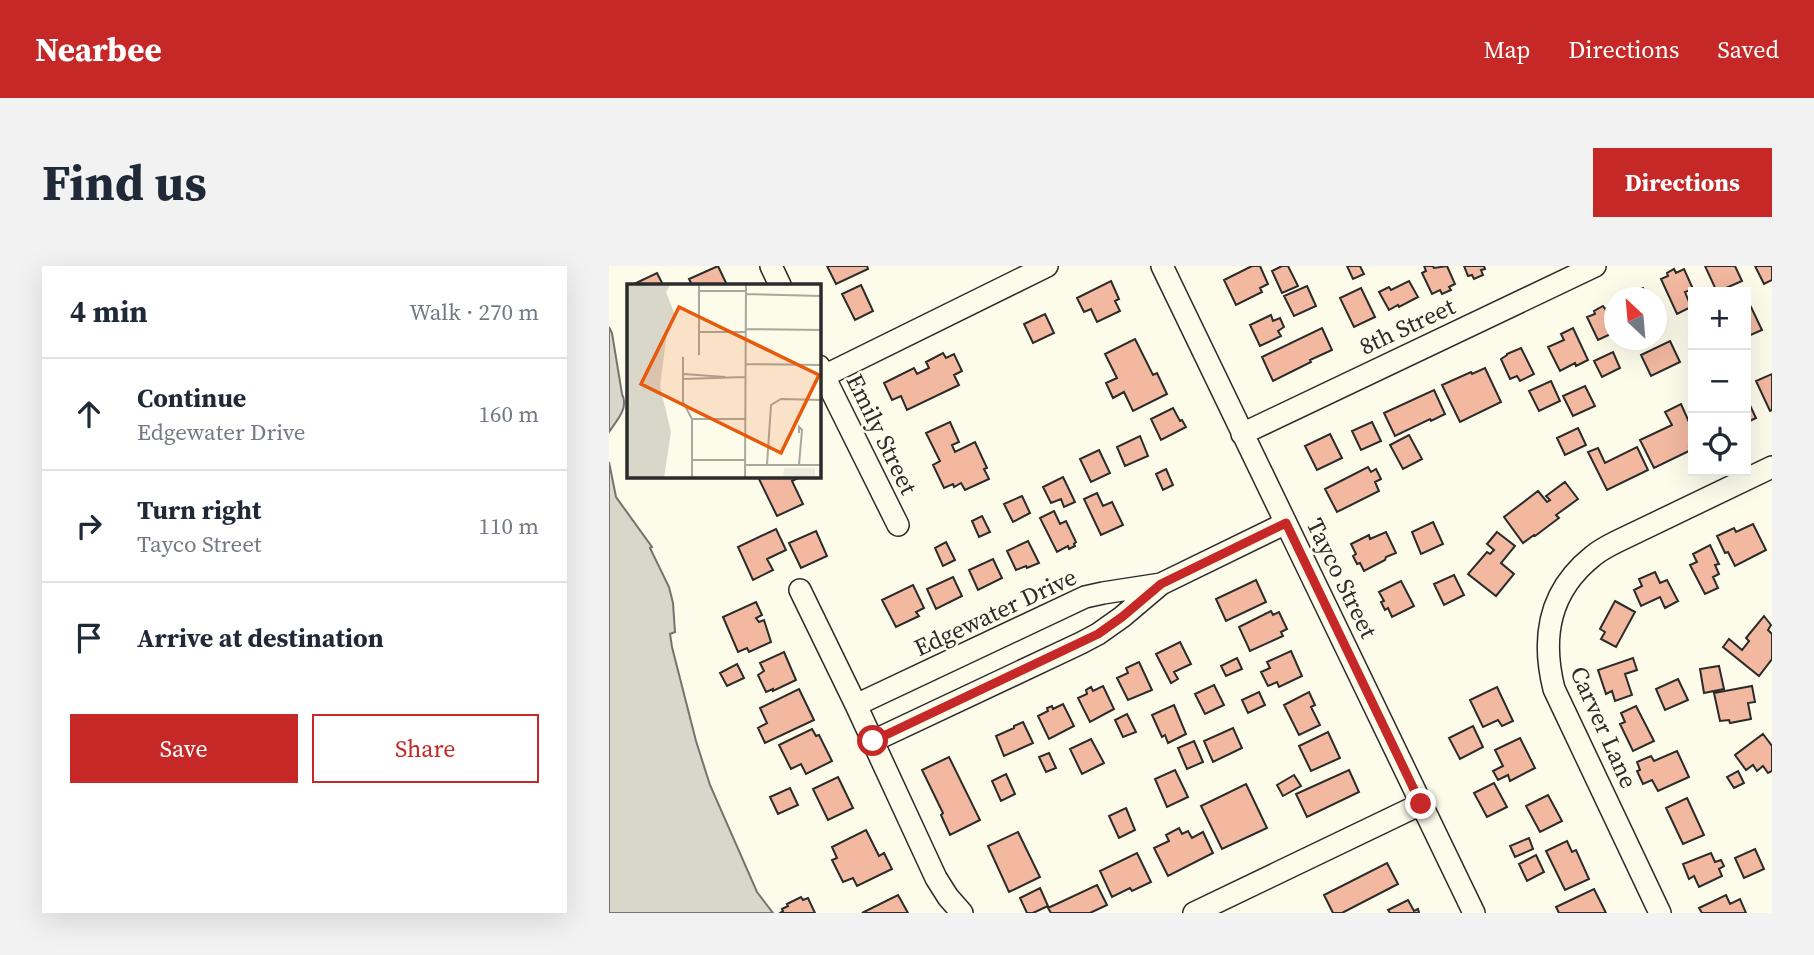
<!DOCTYPE html>
<meta charset="utf-8">
<style>
:root{--surface:#fff;--page:#f2f2f3;--text:#1f2937;--muted:#747a83;--line:#e0e1e3;--accent:#c62828}
body{margin:0;font-family:"Source Serif 4",serif;background:var(--page);color:var(--text)}
.controls{position:absolute;right:21px;top:21px;display:grid;overflow:hidden;border-radius:0px;box-shadow:0 7px 28px #0002}
.controls button{width:63px;height:63px;display:grid;place-items:center;padding:0;border:0;border-bottom:2px solid var(--line);background:var(--surface);color:var(--text);font:35px sans-serif}
.compass{position:absolute;left:995px;top:21px;width:63px;height:63px;border-radius:50%;background:var(--surface);box-shadow:0 7px 28px #0002;rotate:334deg}
.stop{position:absolute;width:21px;height:21px;margin:-16px;border:5px solid #c62828;border-radius:50%;background:#fff}
.stop.end{background:#c62828;border-color:#fff;box-shadow:0 2px 7px #0008}
.list{margin:0;padding:0;list-style:none}
h2{display:flex;justify-content:space-between;align-items:center;height:91px;margin:0;padding:0 28px;font-size:30px}
h2 small{font-size:23px;font-weight:400;color:var(--muted)}
.list li{display:grid;grid-template-columns:46px 1fr auto;gap:21px;align-items:center;box-sizing:border-box;height:112px;padding:0 28px;border-top:2px solid var(--line)}
.list b{display:block;font-size:26px;white-space:nowrap}
.list p{margin:0;font-size:23px;white-space:nowrap;color:var(--muted)}
.list em{font-size:23px;font-style:normal;color:var(--muted)}
.actions{display:flex;gap:14px;padding:21px 28px}
.actions a{flex:1;padding:16px 0;border:2px solid var(--accent);border-radius:0px;text-align:center;font-size:24px;color:var(--accent)}
.actions .main{background:var(--accent);color:#fff}
.icon{flex:none;width:38px;height:38px;fill:none;stroke:currentColor;stroke-width:2;stroke-linecap:round;stroke-linejoin:round}
.map{position:relative;flex:none;width:1163px;height:647px;overflow:hidden;border-radius:0px}
header{display:flex;align-items:center;gap:42px;box-sizing:border-box;height:98px;padding:0 35px;background:var(--accent);color:#fff}
header strong{font-size:33px}
nav{display:flex;gap:38px;margin-inline-start:auto;font-size:24px}
.intro{display:flex;align-items:center;justify-content:space-between;box-sizing:border-box;height:168px;padding:0 42px}
h1{margin:0;font-size:49px}
.button{padding:18px 32px;border-radius:0px;background:var(--accent);color:#fff;font-size:24px;font-weight:700}
main{display:flex;gap:42px;padding:0 42px}
aside{flex:1;background:var(--surface);border-radius:0px;box-shadow:0 7px 28px #0002}
.map>svg:first-child{display:block}
.water{fill:#d8d7c9;stroke:#74746e;stroke-width:2}
.building{fill:#f2b8a0;stroke:#2b2b2b;stroke-width:2}
.lines{fill:none;stroke-linecap:round;stroke-linejoin:round}
.minor-casing{stroke:#2b2b2b;stroke-width:24}
.minor{stroke:#fdfbea;stroke-width:21}
.route{stroke:#c62828;stroke-width:9}
.labels{text-anchor:middle;dominant-baseline:central;stroke-width:5;stroke-linejoin:round;paint-order:stroke}
.street-label{font-size:24px;fill:#2b2b2b;stroke:#fdfbea}
.inset-road{fill:none;stroke:#a9a89e;stroke-width:2}
.view{fill:#e8590c;fill-opacity:0.15;stroke:#e8590c;stroke-width:3.5}
.inset-edge{fill:none;stroke:#2b2b2b;stroke-width:3.5}
</style>
<header>
<strong>Nearbee</strong>
<nav><a>Map</a><a>Directions</a><a>Saved</a></nav>
</header>
<div class="intro"><h1>Find us</h1><a class="button">Directions</a></div>
<main>
<aside>
<h2>4 min<small>Walk · 270 m</small></h2>
<ul class="list">
<li><svg class="icon" aria-label="ahead" viewBox="0 0 24 24"><path d="M12 20V5M6 11l6-6 6 6"/></svg><div><b>Continue</b><p>Edgewater Drive</p></div><em>160 m</em></li>
<li><svg class="icon" aria-label="right" viewBox="0 0 24 24"><path d="M7 20v-9h11M14 6l5 5-5 5"/></svg><div><b>Turn right</b><p>Tayco Street</p></div><em>110 m</em></li>
<li><svg class="icon" aria-label="arrive" viewBox="0 0 24 24"><path d="M6 21V4h12l-3 4 3 4H6"/></svg><div><b>Arrive at destination</b></div></li>
</ul>
<div class="actions"><a class="main">Save</a><a>Share</a></div>
</aside>
<div class="map">
<svg width="1163" height="647" viewBox="0 0 1163 647">
<rect width="100%" height="100%" fill="#fdfbea"/>
<path class="water" d="M0 61 3 67 13 128C20 142 8 154 0 166Z
M0 196 7 231 43 281 41 282 60 321 64 337 66 366 61 368 63 381 87 475 101 519 148 626 164 647H0Z"/>
<path class="building" d="M109 0 118 19H83L80 13Z
M218 0H258L259 3 227 18Z
M643 0H651L659 18 651 22 653 26 627 39 615 14Z
M673 0H679L689 20 673 27 663 5Z
M738 0H751L755 8 744 13Z
M815 0H824L825 2 838 0 846 18 840 21 842 24 833 28 831 24 823 28 813 7 817 5Z
M855 0H875L876 3 872 4 874 9 865 13 863 9 859 10Z
M1096 0H1126L1133 15 1108 26Z
M1146 0H1163V14L1155 18Z
M1065 3 1067 7 1075 3 1084 23 1076 26 1082 41 1068 48 1052 13 1059 10 1058 7Z
M48 7 54 19H28L27 17Z
M502 15 510 33 506 35 511 45 488 56 482 43 475 46 468 32Z
M800 15 809 31 790 41 789 39 780 44 770 26 780 21 782 24Z
M252 19 264 45 246 54 233 28Z
M698 20 707 40 685 50 675 30Z
M752 22 766 51 745 61 731 32Z
M1034 22 1039 32H1013V31Z
M994 40 996 43 1001 40 1006 50V66L989 74 978 51 986 48 985 45Z
M1142 41 1153 64 1137 71V44Z
M436 48 445 67 424 77 415 58Z
M662 49 664 55 671 52 675 61 669 65 672 70 651 80 641 59Z
M713 62 723 84 701 94 702 96 664 115 653 91Z
M964 62 979 94 967 100 966 97 951 105 939 81 955 74 952 68Z
M526 73 544 109 548 107 558 128 524 145 515 126 504 132 497 117 508 112 496 88Z
M1061 75 1071 96 1042 110 1032 89Z
M912 82 925 108 911 115 908 110 901 113 892 93 898 89V88Z
M1004 86 1011 102 993 111 985 95Z
M334 87 337 92 345 88 353 105 345 109 350 119 298 144 292 130 283 134 275 117 305 102 308 108 320 102 317 96Z
M876 102 892 136 851 156 833 119 862 106 863 108Z
M1163 108V144L1161 145 1147 115Z
M942 115 951 135 930 145 920 125Z
M976 120 986 140 964 150 954 130Z
M825 124 836 148 822 155 821 153 786 170 775 147Z
M1137 131 1147 152 1137 157Z
M1072 138 1084 165V179L1080 181 1082 184 1045 202 1031 174 1063 159 1056 146Z
M564 142 571 155 573 154 577 161 552 174 542 153Z
M341 156 350 176 343 179 346 186 366 176 378 202 375 203 380 213 356 224 352 217 345 221 344 218 335 222 324 199 331 195 317 167Z
M763 156 772 175 752 184 743 165Z
M969 162 977 179 956 189 948 172Z
M721 168 733 192 708 204 696 180Z
M800 169 813 193 794 203 781 179Z
M531 170 539 190 516 200 508 181Z
M1028 181 1039 204 998 224 979 186 989 182 996 197Z
M490 184 501 207 482 216 471 193Z
M759 201 762 206 767 203 772 213 766 216 770 225 728 246 716 223Z
M557 203 564 219 554 224 547 208Z
M151 210H193L183 215 194 238 168 250 149 211Z
M454 211 466 236 455 241 452 233 442 237 434 221Z
M956 216 969 233 947 249 950 252 926 270 925 269 914 277 895 251 929 225 938 236 941 234 937 230Z
M488 227 494 240 503 236 514 259 492 269 475 233Z
M413 230 421 247 404 256 395 238Z
M445 245 451 258 457 255 467 276 465 278 466 280 460 283 459 280 448 286 431 252Z
M373 250 381 266 370 271 363 255Z
M824 256 834 278 812 288 803 266Z
M1144 258 1157 284 1126 300 1119 286 1116 287 1108 270 1125 262 1127 266Z
M167 263 177 284 158 293 164 304 144 314 129 281Z
M207 265 218 290 192 302 180 277Z
M777 266 787 287 777 291 776 294 755 305 751 297 748 298 744 290 747 288 742 278 760 269 761 273Z
M888 266 906 280 892 297 905 308 887 330 859 308 878 286 881 288 885 284 878 278Z
M419 275 430 297 418 302 417 300 407 304 398 285Z
M337 276 346 294 334 300 326 282Z
M1101 279 1110 298 1106 299 1110 308 1104 311 1109 322 1096 328 1081 299 1088 296 1084 288Z
M384 293 393 312 369 324 360 304Z
M1046 306 1051 317 1058 314 1069 335 1056 342 1051 331 1032 340 1025 324 1033 320 1030 313Z
M845 309 855 329 835 339 825 318Z
M344 311 353 330 327 343 318 323Z
M647 314 657 336 617 355 607 333Z
M792 315 805 340 783 351 779 342 776 344 772 336 775 335 770 326Z
M304 319 315 342 307 346 310 350 287 361 273 334Z
M1006 335 1026 346 1007 381 992 373 996 366 991 363Z
M147 336 153 349 147 352 150 356 155 354 162 376 140 386 138 382 129 386 114 351Z
M662 345 664 349 670 346 678 363 672 366 674 370 641 385 630 361Z
M1155 350 1162 359 1159 364 1163 368V393L1150 410 1114 381 1120 373 1133 384 1140 375 1137 372Z
M571 376 582 398 565 406 569 413 562 417 547 388Z
M682 385 693 410 670 421 668 416 659 420 652 406 661 402 658 396Z
M175 386 187 414 164 425V423L157 426 149 409 155 405 151 397Z
M628 392 633 403 617 410 612 400Z
M1024 392 1028 404 1016 408 1023 429 1006 435 1003 425 997 428 989 404Z
M530 396 543 424 519 434 508 412 519 407 517 402Z
M128 398 135 412 118 420 111 407Z
M1110 400 1115 423 1095 427 1091 403Z
M1069 413 1079 434 1056 444 1047 423Z
M605 419 615 439 596 448 586 428Z
M494 420 505 443 481 456 469 432 478 428 477 424 482 421 484 425Z
M1143 420 1146 436 1139 437 1142 453 1121 457 1120 454 1111 455 1105 427Z
M888 421 904 455 893 460 889 454 874 461 861 434Z
M190 423 205 454 156 477 149 462 158 457 151 442Z
M650 426 656 439 639 447 633 434Z
M700 426 706 439 702 441 711 459 690 469 675 439Z
M454 438 465 460 440 473 429 450 439 445 438 442 443 440 444 443Z
M565 439 577 468 559 477 556 469 553 471 543 449Z
M1027 440 1045 475 1024 485 1011 458 1016 456 1012 447Z
M518 448 527 466 514 471 506 454Z
M414 456 424 477 395 490 387 470 405 462V460Z
M864 460 874 481 851 493 840 472Z
M624 462 633 482 604 496 595 475Z
M203 463 207 470 210 469 223 495 197 508 192 498 182 503 170 479Z
M719 466 731 492 702 505 690 480Z
M1154 468 1163 480V505L1159 507 1154 500 1148 505 1144 499 1137 504 1126 489Z
M911 472 926 502 901 515 899 509 889 514 884 505 894 500 886 484Z
M482 473 495 497 473 508 461 483Z
M585 475 594 496 578 503 569 482Z
M1068 485 1080 511 1049 525 1043 514 1034 518 1028 505 1031 504 1028 496 1042 490 1045 495Z
M440 487 447 502 437 506 430 491Z
M340 491 371 554 341 569 332 549 334 547 313 504Z
M566 504 579 531 558 541 546 513Z
M740 504 750 526 698 551 687 528Z
M1129 505 1135 517 1125 522 1118 511Z
M397 508 406 528 392 535 383 515Z
M685 509 692 520 674 530 668 519Z
M229 511 244 542 219 554 204 523Z
M885 517 898 541 878 551 865 527Z
M637 518 658 562 613 583 592 540Z
M181 522 189 539 169 548 161 531Z
M939 529 953 555 931 566 917 540Z
M1078 532 1095 569 1074 578 1057 542Z
M517 542 526 564 510 572 500 550Z
M570 562 573 568 579 565 583 572 594 566 604 587 559 610 545 582 560 575 557 569Z
M257 564 270 590 275 587 283 603 248 620 244 612 234 616 223 594 228 592 223 581Z
M409 566 431 611 400 626 379 580Z
M920 572 924 583 906 591 901 580Z
M958 575 963 586 967 584 980 613 956 624 937 585Z
M1146 583 1155 603 1135 612 1126 592Z
M528 587 542 616 523 625 521 622 503 631 491 605Z
M1102 587 1106 596 1112 594 1115 600 1110 603 1113 610 1090 621 1085 610 1080 613 1074 598Z
M927 589 935 606 918 615 910 598Z
M778 597 789 618 733 647H724L715 629Z
M488 619 498 639 481 647H442L439 642Z
M431 622 439 640 424 647H418L411 632Z
M985 623 997 647H950L947 641Z
M289 629 299 647H253Z
M1117 629 1121 638 1131 633 1137 647H1093L1090 642Z
M192 631 194 634 199 632 206 647H171L174 645 173 643 179 640 178 638Z
M799 634 805 645 809 643 810 647H781L779 644Z"/>
<g class="lines">
<defs>
<path id="minor" d="M162 0 171 19
M553 0 865 647
M210 100 289 259
M215 110 438 0
M633 168 986 0
M191 324 247 439 327 612 339 631 353 647
M247 439 476 331 494 327 552 318
M264 475 472 377 489 368 513 351 552 318 677 257
M585 647 812 538
M1051 647 945 423C932 371 940 325 984 290 991 284 999 280 1007 276L1163 201"/>
</defs>
<use href="#minor" class="minor-casing"/>
<use href="#minor" class="minor"/>
</g>
<g class="lines">
<path class="route" d="M264 475 489 368 513 351 552 318 677 257 812 538"/>
</g>
<g class="labels">
<g class="street-label">
<text transform="translate(798 60) rotate(-25)">8th Street</text>
<text transform="translate(273 168) rotate(64)">Emily Street</text>
<text transform="translate(733 312) rotate(64)">Tayco Street</text>
<text transform="translate(386 346) rotate(-25)">Edgewater Drive</text>
<text transform="translate(995 461) rotate(66)">Carver Lane</text>
</g>
</g>
<g transform="translate(18 18)">
<rect width="194" height="194" fill="#fdfbea"/>
<path d="M157 184H188V194H156Z" fill="#ecebdb"/>
<path d="M0 0H44L39 8 48 31 40 49 33 102 44 148 37 194H0Z" fill="#d8d7c9"/>
<path class="inset-road" d="M72 7H118M119 10 195 12M119 45 195 46M71 48H118M72 71V0M56 73V118L65 135V194M118 80 195 81M57 90 98 93M56 95 118 93M65 135H118M65 176H118M118 181H195M140 181 144 121 154 115 195 116M172 181 175 146 172 143V149M118 194 119 0"/>
<path class="view" d="M52 23 192 91 154 169 14 100Z"/>
<rect width="194" height="194" class="inset-edge"/>
</g>
</svg>
<div class="controls">
<button>+</button>
<button>−</button>
<button><svg class="icon" aria-label="locate" viewBox="0 0 24 24"><circle cx="12" cy="12" r="6"/><path d="M12 2v4M12 18v4M2 12h4M18 12h4"/></svg></button>
</div>
<svg class="compass" viewBox="-18 -18 36 36"><path d="M0-13l5 13h-10z" fill="#e53935"/><path d="M0 13l5-13h-10z" fill="#747a83"/></svg>
<div class="stop" style="left:264px;top:475px"></div>
<div class="stop end" style="left:812px;top:538px"></div>
</div>
</main>
